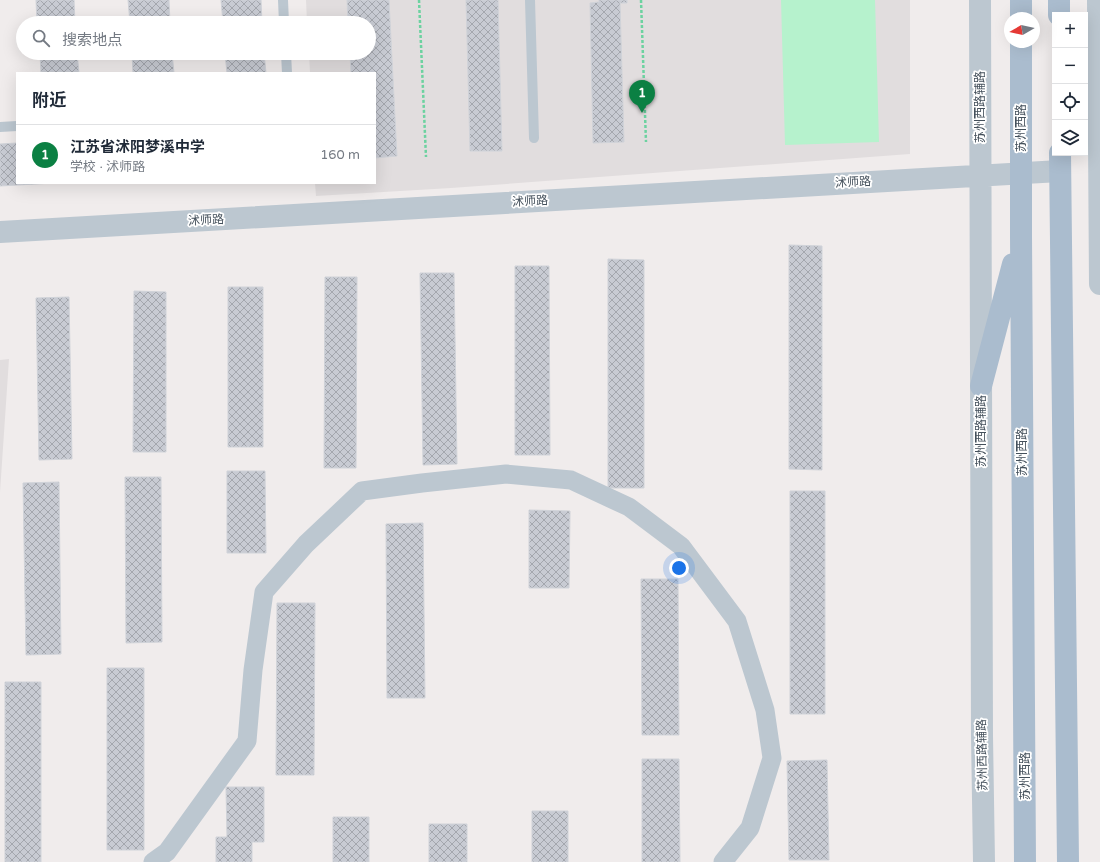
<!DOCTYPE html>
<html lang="zh">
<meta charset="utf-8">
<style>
:root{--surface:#fff;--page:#f2f2f3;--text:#1f2937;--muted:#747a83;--line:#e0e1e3;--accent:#0b8043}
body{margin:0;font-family:"Varela Round","Noto Sans SC",sans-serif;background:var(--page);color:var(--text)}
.controls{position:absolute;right:12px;top:12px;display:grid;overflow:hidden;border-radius:0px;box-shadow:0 4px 16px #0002}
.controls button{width:36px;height:36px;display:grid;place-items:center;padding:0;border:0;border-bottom:1px solid var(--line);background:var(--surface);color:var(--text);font:20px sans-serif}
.compass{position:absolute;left:1004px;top:12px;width:36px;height:36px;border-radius:50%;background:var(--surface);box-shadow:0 4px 16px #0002;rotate:261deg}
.you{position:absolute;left:679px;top:568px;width:14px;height:14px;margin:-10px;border:3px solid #fff;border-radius:50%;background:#1a73e8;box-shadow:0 0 0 6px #1a73e833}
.badge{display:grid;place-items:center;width:26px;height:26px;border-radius:50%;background:var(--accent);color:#fff;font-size:13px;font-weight:700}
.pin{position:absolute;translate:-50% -33px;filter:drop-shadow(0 1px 2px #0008)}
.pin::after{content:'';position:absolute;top:21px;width:14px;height:12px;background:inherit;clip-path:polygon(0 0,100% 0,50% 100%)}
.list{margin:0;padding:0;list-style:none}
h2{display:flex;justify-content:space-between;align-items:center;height:52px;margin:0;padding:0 16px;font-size:17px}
h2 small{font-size:13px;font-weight:400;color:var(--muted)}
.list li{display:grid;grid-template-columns:26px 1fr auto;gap:12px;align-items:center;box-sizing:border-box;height:60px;padding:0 16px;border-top:1px solid var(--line)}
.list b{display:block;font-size:15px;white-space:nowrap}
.list p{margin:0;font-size:13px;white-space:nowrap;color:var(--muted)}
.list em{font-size:13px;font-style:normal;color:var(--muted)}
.icon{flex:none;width:22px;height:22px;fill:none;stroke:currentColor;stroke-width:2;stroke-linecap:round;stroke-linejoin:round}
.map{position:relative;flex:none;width:1100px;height:862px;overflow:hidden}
.search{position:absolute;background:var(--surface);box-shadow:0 4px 16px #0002;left:16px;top:16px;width:360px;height:44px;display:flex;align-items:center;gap:10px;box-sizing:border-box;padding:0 14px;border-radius:22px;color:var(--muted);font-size:15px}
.panel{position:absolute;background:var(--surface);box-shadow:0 4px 16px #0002;left:16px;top:72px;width:360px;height:112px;border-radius:0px}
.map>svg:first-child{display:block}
.education{fill:#e1ddde}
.garden{fill:#b6f2cd}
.building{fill:url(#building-cross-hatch);stroke:#d0d3d9}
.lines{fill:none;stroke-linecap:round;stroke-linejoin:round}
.path{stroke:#6cd2a0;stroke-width:2.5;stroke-dasharray:3 2;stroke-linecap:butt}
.service{stroke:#bcc7d0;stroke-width:10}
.minor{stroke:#bcc7d0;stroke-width:19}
.tertiary{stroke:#bcc7d0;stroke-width:22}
.primary{stroke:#aabcce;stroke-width:22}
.labels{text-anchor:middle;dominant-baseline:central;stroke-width:3.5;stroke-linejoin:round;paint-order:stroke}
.street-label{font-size:12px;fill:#44505b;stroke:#fff}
</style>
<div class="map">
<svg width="1100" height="862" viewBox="0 0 1100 862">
<defs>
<pattern id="building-cross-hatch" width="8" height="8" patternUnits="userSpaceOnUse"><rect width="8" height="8" fill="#c8cbd3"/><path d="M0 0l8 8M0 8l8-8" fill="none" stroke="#a4a7ae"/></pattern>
</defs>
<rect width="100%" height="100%" fill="#f0ecec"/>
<path class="education" d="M306 0H910V154L451 188 316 196 315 183H375V73H310L309 53H369V23H307Z
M9 359 0 492V360Z"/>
<path class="garden" d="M781 0H875L879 142 785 145Z"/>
<path class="building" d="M36 0H74L75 23H37Z
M128 0H169L170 23H130Z
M221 0H261L262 23H223Z
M347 0H389L397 156 375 158V73H351L350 53H369V23H348Z
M466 0H498L502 151H470Z
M599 0H627V3H620L624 142 593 143 590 3 599 2Z
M40 53H77L79 73H41Z
M132 53H172L174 73H133Z
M225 53H264L266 73H227Z
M17 143V183H53L0 186V144Z
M789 245 822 246V470L789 469Z
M608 259 644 260V488H608Z
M515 266H549L550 455H515Z
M420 273H454L457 464 423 465Z
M325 277H357L356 468H324Z
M228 287H263V447H228Z
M134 291 166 292V452H133Z
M69 297 72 459 39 460 36 298Z
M227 471H265L266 553H227Z
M125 477H161L162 642 126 643Z
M59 482 61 654 26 655 23 483Z
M790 491H825V714H790Z
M529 510 570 511 569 588H529Z
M423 523 425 698H387L386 524Z
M641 579H678L679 735H642Z
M277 603H315L314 775H276Z
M107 668H144V850H107Z
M5 682H41V862H5Z
M642 759H679L680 862H642Z
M827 760 829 860H789L787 761Z
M226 787H264V842H252V862H216V837H227Z
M532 811H568V862H532Z
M333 817H369V862H333Z
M429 824H467V862H429Z"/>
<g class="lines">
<path class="path" d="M419 0 426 157
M641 0 646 142"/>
<path class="service" d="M283 0 284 23
M530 0 534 138
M286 53 287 73
M0 127 17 126"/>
<path class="minor" d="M153 862 167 852 247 741 253 670 264 592 306 544 362 491 422 483 506 474 571 480 629 507 681 546 737 621 765 710 772 758 750 828 723 862"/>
<path class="tertiary" d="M980 0 982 736 984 862
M1098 0 1100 284
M0 232 1060 171"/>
<path class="primary" d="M1059 0V15
M1021 18V0
M1021 42V236L1025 862
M1060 153 1068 862
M981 386 1013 264"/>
</g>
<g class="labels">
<g class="street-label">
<text transform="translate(980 107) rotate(-90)">苏州西路辅路</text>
<text transform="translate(1021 128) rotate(-90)">苏州西路</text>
<text transform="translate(853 182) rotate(-3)">沭师路</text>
<text transform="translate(530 201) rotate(-3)">沭师路</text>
<text transform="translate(206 220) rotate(-3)">沭师路</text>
<text transform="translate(981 431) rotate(-90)">苏州西路辅路</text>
<text transform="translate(1022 452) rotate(-90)">苏州西路</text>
<text transform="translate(982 755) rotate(-91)">苏州西路辅路</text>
<text transform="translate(1025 776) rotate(-90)">苏州西路</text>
</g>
</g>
</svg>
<div class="controls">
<button>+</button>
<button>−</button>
<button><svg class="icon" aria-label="locate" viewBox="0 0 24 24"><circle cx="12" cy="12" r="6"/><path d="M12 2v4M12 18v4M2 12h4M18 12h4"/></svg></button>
<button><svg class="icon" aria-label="layers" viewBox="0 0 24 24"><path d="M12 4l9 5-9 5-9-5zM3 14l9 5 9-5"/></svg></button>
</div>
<svg class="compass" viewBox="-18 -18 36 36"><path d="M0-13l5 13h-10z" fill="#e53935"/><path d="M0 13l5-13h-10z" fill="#747a83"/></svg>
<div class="you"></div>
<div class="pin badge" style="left:642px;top:113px">1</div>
<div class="search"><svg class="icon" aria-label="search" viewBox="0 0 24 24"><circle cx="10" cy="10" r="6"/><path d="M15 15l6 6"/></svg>搜索地点</div>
<section class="panel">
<h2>附近<small></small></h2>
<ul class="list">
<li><span class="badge">1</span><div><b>江苏省沭阳梦溪中学</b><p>学校 · 沭师路</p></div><em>160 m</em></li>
</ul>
</section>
</div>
